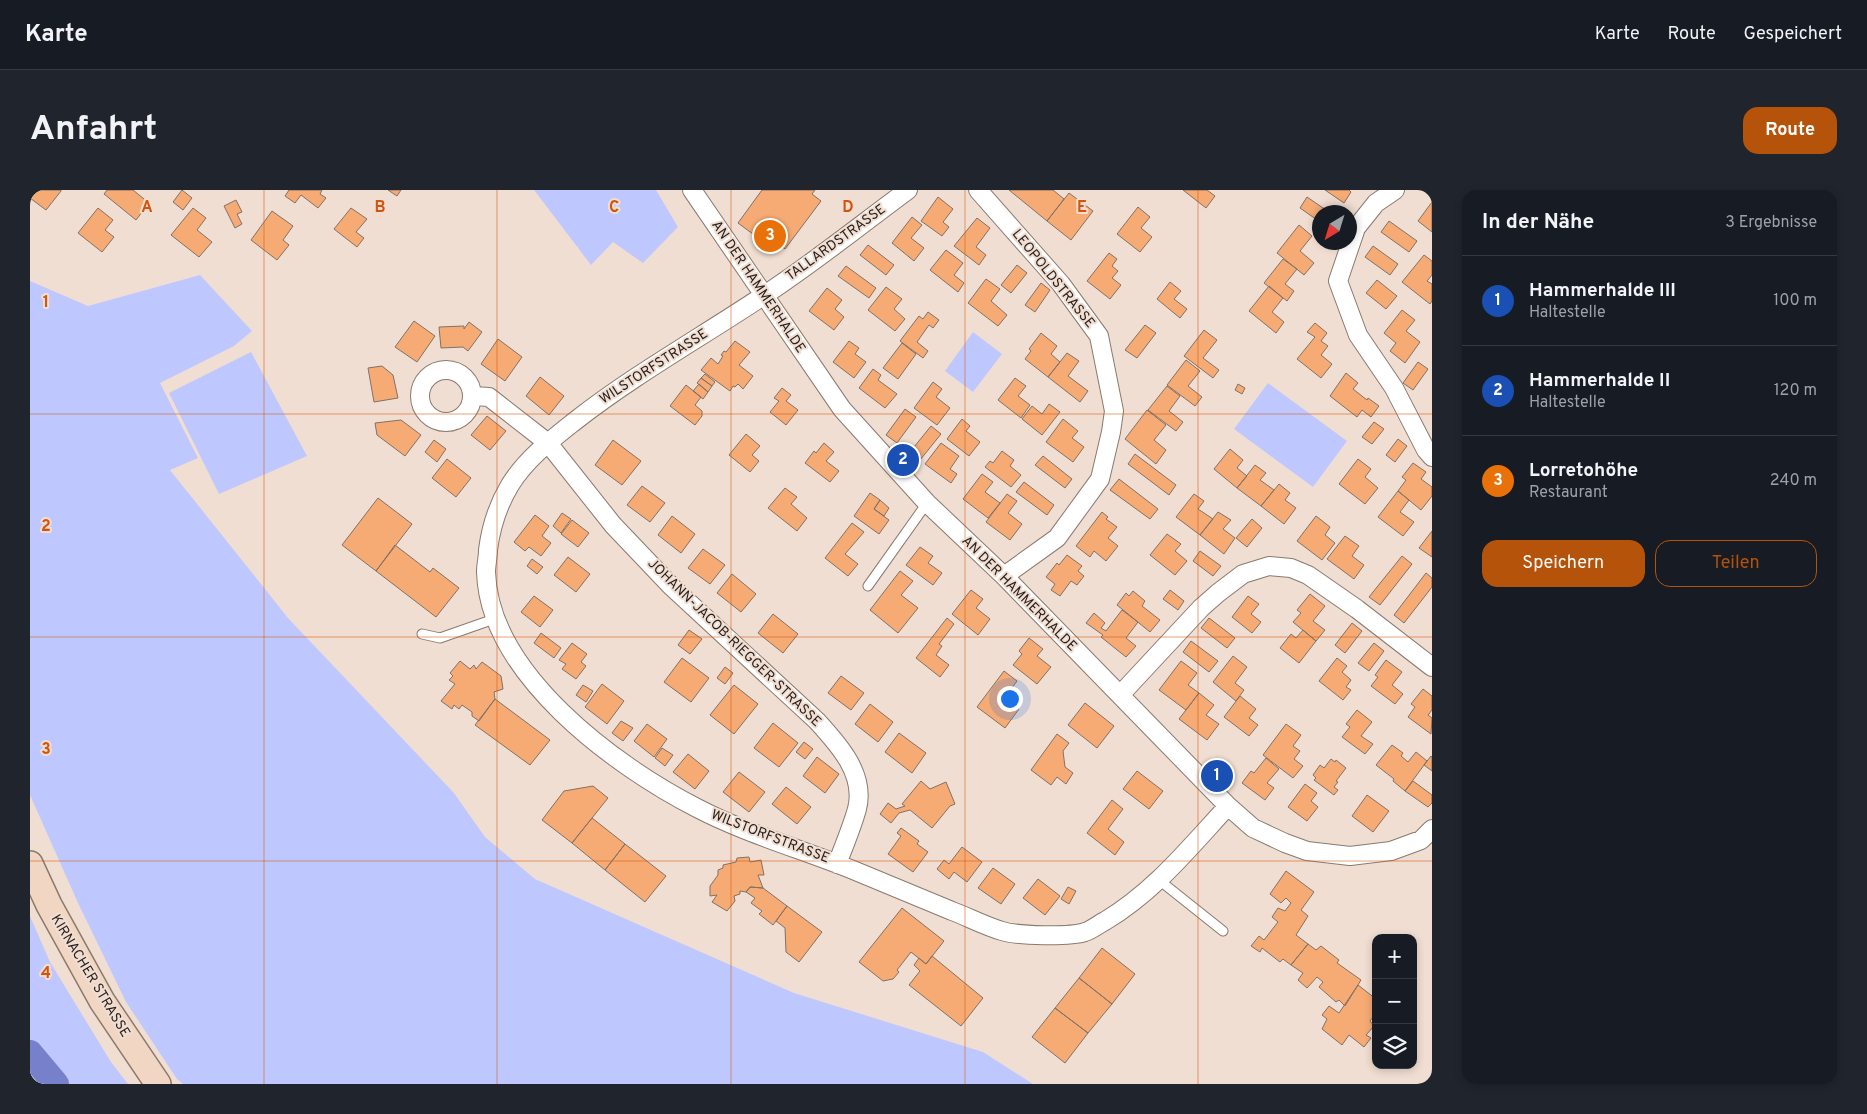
<!DOCTYPE html>
<html lang="de">
<meta charset="utf-8">
<style>
:root{--surface:#171b24;--page:#20242c;--text:#f1f3f6;--muted:#9ea1a6;--line:#363941;--accent:#b45309}
body{margin:0;font-family:Overpass,sans-serif;background:var(--page);color:var(--text)}
.controls{position:absolute;right:15px;bottom:15px;display:grid;overflow:hidden;border-radius:10px;box-shadow:0 2px 8px #0003}
.controls button{width:45px;height:45px;display:grid;place-items:center;padding:0;border:0;border-bottom:1px solid var(--line);background:var(--surface);color:var(--text);font:25px sans-serif}
.compass{position:absolute;left:1282px;top:15px;width:45px;height:45px;border-radius:50%;background:var(--surface);box-shadow:0 2px 8px #0003;rotate:218deg}
.you{position:absolute;left:979px;top:508px;width:18px;height:18px;margin:-12px;border:4px solid #fff;border-radius:50%;background:#1a73e8;box-shadow:0 0 0 8px #1a73e833}
.badge{display:grid;place-items:center;width:32px;height:32px;border-radius:50%;background:var(--accent);color:#fff;font-size:16px;font-weight:700}
.pin{position:absolute;translate:-50% -50%;border:2px solid #fff;box-shadow:0 1px 5px #0006}
.list{margin:0;padding:0;list-style:none}
h2{display:flex;justify-content:space-between;align-items:center;height:65px;margin:0;padding:0 20px;font-size:21px}
h2 small{font-size:16px;font-weight:400;color:var(--muted)}
.list li{display:grid;grid-template-columns:32px 1fr auto;gap:15px;align-items:center;box-sizing:border-box;height:90px;padding:0 20px;border-top:1px solid var(--line)}
.list b{display:block;font-size:19px;white-space:nowrap}
.list p{margin:0;font-size:16px;white-space:nowrap;color:var(--muted)}
.list em{font-size:16px;font-style:normal;color:var(--muted)}
.actions{display:flex;gap:10px;padding:15px 20px}
.actions a{flex:1;padding:11px 0;border:1px solid var(--accent);border-radius:15px;text-align:center;font-size:18px;color:var(--accent)}
.actions .main{background:var(--accent);color:#fff}
.icon{flex:none;width:28px;height:28px;fill:none;stroke:currentColor;stroke-width:2;stroke-linecap:round;stroke-linejoin:round}
.map{position:relative;flex:none;width:1402px;height:894px;overflow:hidden;border-radius:15px}
header{display:flex;align-items:center;gap:30px;box-sizing:border-box;height:70px;padding:0 25px;background:var(--surface);border-bottom:1px solid var(--line)}
header strong{font-size:24px}
nav{display:flex;gap:28px;margin-inline-start:auto;font-size:18px}
.intro{display:flex;align-items:center;justify-content:space-between;box-sizing:border-box;height:120px;padding:0 30px}
h1{margin:0;font-size:35px}
.button{padding:12px 22px;border-radius:15px;background:var(--accent);color:#fff;font-size:18px;font-weight:700}
main{display:flex;gap:30px;padding:0 30px}
aside{flex:1;background:var(--surface);border-radius:15px;box-shadow:0 2px 8px #0003}
.map>svg:first-child{display:block}
.green{fill:#bfc8fe}
.lines{fill:none;stroke-linecap:round;stroke-linejoin:round}
.river{stroke:#7680cb;stroke-width:26}
.building{fill:#f6ab75;stroke:#817166}
.lane-casing{stroke:#8a7a6e;stroke-width:11}
.street-casing{stroke:#8a7a6e;stroke-width:20}
.secondary-casing{stroke:#8a7a6e;stroke-width:28}
.lane{stroke:#fff;stroke-width:9}
.street{stroke:#fff;stroke-width:18}
.secondary{stroke:#f1d7c3;stroke-width:25}
.grid{fill:none;stroke:#d4530d;stroke-width:1;stroke-opacity:0.55}
.labels{text-anchor:middle;dominant-baseline:central;stroke-width:4;stroke-linejoin:round;paint-order:stroke}
.street-label{font-size:14px;fill:#251e1a;stroke:#f1ded2}
.grid-label{font-size:16px;text-anchor:middle;font-weight:bold;fill:#d4530d;stroke:#f1ded2;stroke-width:4;stroke-linejoin:round;paint-order:stroke}
</style>
<header>
<strong>Karte</strong>
<nav><a>Karte</a><a>Route</a><a>Gespeichert</a></nav>
</header>
<div class="intro"><h1>Anfahrt</h1><a class="button">Route</a></div>
<main>
<div class="map">
<svg width="1402" height="894" viewBox="0 0 1402 894">
<rect width="100%" height="100%" fill="#f1ded2"/>
<path class="green" d="M504 0H626L648 37 613 73 583 52 561 75Z
M170 85 222 141 204 156 130 193 168 268 140 280 258 428 424 603 455 647 505 689 764 803 953 862 1003 894H153L147 889 96 812 48 713 0 605V91L58 116Z
M943 142 972 164 943 202 915 181Z
M221 162 277 266 189 304 139 203Z
M1238 193 1317 251 1283 297 1204 239Z
M0 726 20 772 81 872 98 894H0Z"/>
<g class="lines">
<path class="river" d="M0 863 26 894"/>
</g>
<path class="building" d="M0 0H31V1L16 20 0 8Z
M77 0H103L119 13 106 30 74 4Z
M152 0 162 8 153 20 143 12Z
M259 0H292L290 4 296 8 288 18 271 5 265 13 255 6Z
M358 0H371L367 6Z
M732 0H785L782 4 791 11 755 59 735 44 731 50 708 33Z
M979 0H1023L1034 9 1017 31Z
M1153 0H1177L1185 6 1176 18Z
M1295 0H1319L1321 2 1314 13Z
M1039 3 1063 21 1041 50 1017 31Z
M908 7 923 19 913 32 919 37 912 46 891 31Z
M1277 7 1299 22H1290V32L1270 18Z
M206 10 212 22 207 24 212 34 205 38 194 16Z
M1402 12V42L1388 31Z
M1108 17 1120 27 1111 38 1122 47 1110 62 1087 44Z
M68 18 83 30 75 40 84 47 72 62 48 43Z
M163 18 176 28 167 40 182 52 169 67 141 45Z
M321 18 337 29 326 42 334 48 327 57 304 39Z
M242 21 263 36 253 50 259 55 247 70 221 50Z
M882 27 892 35 881 48 894 58 884 71 862 53Z
M947 28 960 38 946 57 956 65 949 75 924 56Z
M1359 31 1387 51 1379 62 1351 42Z
M1269 35 1282 46 1270 61 1284 73 1274 85 1247 63Z
M838 55 864 75 856 85 830 65Z
M1343 56 1368 74 1360 85 1335 67Z
M916 60 933 73 924 85 934 93 928 102 900 80Z
M1079 63 1087 69 1082 76 1088 81 1082 88 1091 95 1080 109 1057 91Z
M1394 65 1402 71V85L1397 91 1402 94V111L1400 114 1372 92Z
M1253 69 1267 79 1255 94 1264 101 1257 111 1234 93Z
M987 75 997 83 981 103 971 95Z
M816 76 846 98 839 108 808 86Z
M956 89 970 99 961 111 977 125 968 136 938 113Z
M1347 90 1367 106 1356 119 1336 103Z
M1140 92 1151 101 1144 109 1157 119 1150 128 1127 109Z
M1011 93 1020 100 1005 122 995 115Z
M1239 96 1253 108 1242 122 1254 132 1246 143 1219 121Z
M856 97 872 109 864 119 875 129 865 141 838 120Z
M797 98 812 110 805 119 814 127 804 140 779 121Z
M1372 120 1385 130 1376 141 1390 152 1375 173 1360 161 1366 153 1354 143Z
M898 122 909 130 903 138 899 135 887 152 898 161 893 168 870 151 889 126 893 129Z
M384 131 405 146 387 172 365 157Z
M439 132 452 142 438 161 433 157 411 158 409 137 434 136V139Z
M1285 133 1297 143 1291 151 1298 156 1291 165 1302 174 1291 188 1267 169 1285 147 1277 142Z
M1115 135 1126 143 1107 168 1095 160Z
M1174 140 1187 150 1173 168 1189 180 1183 188 1154 166Z
M1011 143 1027 156 1021 164 1030 172 1018 187 995 169 1001 161 999 159Z
M468 149 492 167 475 191 451 174Z
M705 151 720 162 709 175 723 186 713 199 708 194 705 197 703 196 700 201 671 180 681 168 688 174 693 166 691 165 694 161 696 162Z
M819 151 829 158 825 164 836 172 824 188 803 172Z
M872 153 886 164 868 189 853 178Z
M1037 163 1049 171 1038 186 1058 201 1050 212 1018 187Z
M1156 170 1170 181 1158 196 1172 207 1165 216 1137 195Z
M1388 172 1398 179 1383 200 1373 193Z
M352 176 363 185 368 208 344 212 338 178Z
M843 179 851 185 848 190 867 204 855 218 829 198Z
M1316 183 1328 193 1323 199 1337 210 1338 208 1349 216 1341 227 1332 220 1327 227 1300 206Z
M675 184 685 192 682 196 671 188Z
M510 187 534 206 519 225 496 206Z
M671 188 682 196 678 202 667 193Z
M985 188 996 196 988 206 1000 215 991 228 968 210Z
M903 192 912 199 906 207 920 218 907 235 884 218Z
M669 194 678 202 673 209 663 201Z
M1208 194 1215 198 1212 204 1205 200Z
M656 195 671 207 665 215 672 221V226L665 235 640 216Z
M1137 196 1150 206 1139 221 1153 232 1146 241 1118 220Z
M752 198 761 205 756 211 768 220 756 235 740 222 749 211 744 208Z
M1019 214 1030 222 1012 245 992 229 1002 216 1012 224Z
M875 219 886 227 867 253 856 245Z
M1117 220 1136 235 1124 250 1136 260 1126 274 1095 249Z
M457 226 476 241 460 260 441 245Z
M932 229 940 236 936 241 950 252 939 266 917 249Z
M1033 229 1048 241 1042 248 1054 257 1043 272 1016 252Z
M371 230 391 245 375 266 347 245 345 233Z
M1344 232 1354 239 1342 254 1332 247Z
M901 236 911 244 890 270 880 262Z
M716 244 730 256 722 265 729 271 720 282 699 265Z
M1368 249 1377 256 1365 272 1356 265Z
M404 250 416 259 407 272 395 262Z
M583 250 611 271 592 295 565 275Z
M794 253 804 262 796 271 809 281 800 292 775 273 784 261 786 263Z
M911 253 929 266 920 279 927 284 921 293 895 274Z
M1200 259 1213 270 1207 278 1217 286 1207 298 1184 279Z
M972 261 984 270 980 276 991 285 981 297 955 277 960 271 963 273Z
M1105 264 1146 295 1139 305 1098 274Z
M1013 266 1042 289 1035 298 1005 275Z
M417 269 441 288 426 307 402 288Z
M1328 269 1341 279 1335 287 1348 298 1335 314 1309 294Z
M1383 273 1396 282 1391 289 1402 297V306L1391 320 1368 301 1376 290 1372 287Z
M1225 275 1236 283 1230 290 1244 300 1231 316 1207 298Z
M952 284 963 292 955 302 970 313 958 328 933 309Z
M1089 289 1128 319 1120 329 1080 300Z
M994 292 1024 315 1017 325 986 302Z
M1249 294 1260 303 1255 310 1266 318 1254 334 1231 316Z
M612 296 635 313 620 332 597 315Z
M755 298 767 307 761 314 777 328 767 341 738 318Z
M1368 301 1379 310 1370 322 1384 332 1373 346 1348 327Z
M840 303 850 310 844 319 859 330 849 344 824 326Z
M977 304 987 311 978 323 992 334 980 350 956 332Z
M1164 304 1174 311 1168 319 1183 329 1170 345 1146 327Z
M348 308 382 334 346 381 312 355Z
M850 310 859 318 854 326 844 319Z
M1072 322 1078 327 1076 329 1087 337 1078 348 1088 356 1076 371 1064 361 1060 367 1046 356Z
M1188 322 1201 330 1193 339 1205 348 1194 364 1170 345Z
M532 323 541 329 531 343 523 336Z
M505 325 519 336 512 346 521 353 511 366 499 357 495 361 484 352Z
M642 326 665 344 651 363 628 345Z
M1286 326 1300 337 1295 345 1305 353 1292 370 1267 351Z
M1222 329 1232 338 1217 357 1206 348Z
M542 330 559 343 548 357 531 344Z
M822 333 834 342 815 364 828 374 818 386 795 368Z
M1402 341V367L1389 358Z
M1137 344 1151 354 1145 361 1157 371 1145 385 1120 365Z
M1315 346 1329 356 1322 366 1334 375 1324 389 1297 369Z
M365 355 400 382 403 378 429 398 406 427 346 381Z
M890 357 903 366 898 373 912 383 903 395 876 375Z
M673 359 695 375 680 394 658 378Z
M1170 361 1191 376 1183 386 1163 371Z
M1037 365 1052 376 1048 381 1054 386 1047 395 1041 391 1030 406 1021 400 1025 394 1016 387 1027 373 1029 375Z
M1372 366 1382 374 1350 415 1339 407Z
M538 367 560 384 546 402 524 385Z
M502 369 513 377 507 384 497 376Z
M870 381 883 391 871 405 888 418 868 443 840 420Z
M1396 383 1402 388V397L1374 433 1364 425Z
M702 384 726 404 711 422 687 403Z
M941 400 953 409 946 418 960 429 948 445 922 424Z
M1140 400 1154 411 1148 420 1133 409Z
M1103 401 1115 411 1112 416 1130 430 1120 442 1087 415 1096 403 1099 406Z
M1280 404 1295 416 1283 431 1295 440 1286 451 1263 432 1271 423 1267 420Z
M504 406 523 420 510 437 491 422Z
M1218 406 1229 414 1221 424 1231 432 1222 443 1202 427Z
M1092 420 1108 432 1096 448 1106 456 1096 467 1071 447 1073 445 1056 433 1064 423 1075 433 1071 438 1076 441Z
M743 424 768 444 753 463 728 443Z
M917 428 924 434 909 454 912 456 906 465 919 475 910 487 886 468Z
M1179 428 1205 448 1197 458 1171 438Z
M1322 433 1332 441 1315 463 1305 455Z
M659 440 672 449 660 464 648 455Z
M1273 440 1286 451 1269 473 1250 458 1261 444 1266 448Z
M511 443 531 458 524 468 504 453Z
M999 448 1013 459 1007 466 1021 477 1007 494 983 475 992 464 989 461Z
M1161 451 1188 471 1179 482 1153 462Z
M542 453 557 464 551 472 556 476 546 489 532 479 536 474 529 470Z
M1344 453 1354 461 1339 481 1328 473Z
M1203 466 1217 477 1205 493 1214 500 1206 511 1183 492Z
M652 468 679 488 661 512 634 492Z
M1307 468 1317 476 1312 482 1321 490 1316 497 1321 500 1313 510 1289 491Z
M1356 470 1372 482 1362 495 1373 504 1365 514 1341 496 1348 487 1345 485Z
M430 471 440 479 444 475 446 479 452 472 471 486 473 499 464 502 465 509 449 531 442 526V522L432 515 429 519 424 515 422 519 411 511 425 494 419 490 423 486 420 483Z
M1151 471 1167 483 1158 495 1169 503 1156 520 1129 500Z
M695 477 703 483 695 494 687 488Z
M974 481 987 491 974 509 989 519 975 538 947 517Z
M811 486 834 503 821 520 798 503Z
M572 494 594 511 577 534 555 517Z
M553 495 563 501 556 512 546 505Z
M704 495 728 514 704 544 680 525Z
M1393 499 1402 506V520L1398 525 1402 528 1401 544 1378 527 1385 517 1381 514Z
M1169 503 1184 515 1176 525 1189 534 1177 550 1149 529Z
M1210 506 1226 519 1219 528 1228 535 1219 546 1194 527Z
M465 509 520 550 500 575 445 535Z
M1055 513 1084 536 1067 558 1038 535Z
M840 514 863 532 848 552 825 534Z
M1327 520 1342 532 1331 546 1343 554 1335 564 1312 547 1320 537 1316 534Z
M591 531 603 538 593 551 582 543Z
M743 533 768 553 749 577 724 558Z
M617 534 637 549 624 567 604 551Z
M1256 534 1271 545 1263 556 1270 561 1264 569 1273 576 1263 588 1233 565Z
M869 543 896 563 882 583 855 562Z
M1027 544 1039 553 1033 561 1035 577 1043 583 1036 594 1027 587 1021 595 1001 580Z
M774 552 783 559 775 569 766 562Z
M1362 555 1373 563 1371 566 1378 572 1386 562 1397 571 1375 601 1363 591 1364 589 1346 575Z
M632 558 643 565 635 576 625 568Z
M658 564 679 581 665 599 643 582Z
M1401 566 1402 567V581L1394 575Z
M787 567 809 584 795 603 773 586Z
M1236 568 1249 579 1237 593 1244 598 1235 610 1212 593 1221 581 1224 583Z
M1301 569 1305 572 1306 570 1316 578 1306 591 1308 592 1304 597 1308 600 1304 605 1284 590 1286 588 1283 585 1290 575 1294 578Z
M1107 581 1133 601 1119 619 1093 599Z
M709 582 735 602 719 622 693 602Z
M891 591 900 599 916 592 925 614 920 616 902 638 880 620 869 623 861 633 850 624 858 613 866 619 875 616 872 614Z
M1383 591 1402 605V613L1398 617 1375 601Z
M1275 594 1287 603 1281 611 1288 617 1277 631 1258 617Z
M563 596 578 608 542 653 512 630 534 601Z
M756 597 781 617 767 634 742 614Z
M1337 605 1359 621 1343 642 1322 626Z
M1082 610 1093 619 1078 639 1094 652 1085 665 1057 643Z
M562 628 595 654 575 680 542 653Z
M871 638 889 651 887 654 898 662 883 682 858 664 871 646 867 643Z
M595 654 636 686 615 712 575 680Z
M932 657 952 672 937 692 924 682 919 689 907 679 914 670 919 674Z
M719 667 720 672 731 670 734 685H728L733 698 720 697 716 702 710 701V704L704 706 705 711 697 721 682 712 687 705 680 706V696L688 685V680L693 678V675L706 672 707 668Z
M963 678 985 694 971 714 948 698Z
M1256 681 1284 702 1271 720 1278 726 1266 745 1278 754 1261 775 1253 769 1250 772 1232 758 1230 762 1221 756 1229 746 1234 750 1248 732 1242 727 1248 718 1255 721 1261 713 1256 708 1251 713 1240 704Z
M1008 689 1030 706 1015 725 993 708Z
M720 697 733 698 757 716 743 735 729 724 732 721 721 713 725 708 716 702Z
M1038 697 1046 701 1039 714 1031 709Z
M757 716 792 742 769 772 756 762 755 738 746 731Z
M872 718 914 751 896 774 881 762 867 780 869 782 863 789 853 791 829 772Z
M1278 754 1286 760 1291 756 1309 770 1307 773 1331 790 1315 816 1309 810 1306 812 1289 797 1293 792 1287 787 1277 798 1268 790 1273 783 1261 775Z
M1072 758 1105 784 1082 814 1049 788Z
M902 766 953 808 931 836 879 795 890 781 884 775 889 768 896 774Z
M1049 788 1082 814 1058 843 1025 818Z
M1328 795 1346 809V823L1340 831 1344 836 1336 845 1341 848 1334 857 1319 845 1312 855 1292 839 1297 829 1292 825 1299 816 1309 823Z
M1025 818 1058 843 1035 873 1002 847Z"/>
<g class="lines">
<defs>
<path id="lane" d="M838 396 897 313
M392 444 410 448 467 428
M1129 690 1193 741"/>
<path id="street" d="M662 0 812 219 897 313 974 386 1198 616 1223 638 1255 653 1277 661 1320 666 1361 661 1391 650 1402 639
M878 0C829 36 781 75 730 108 668 149 604 185 545 231 521 250 496 269 480 295 468 315 461 336 458 360 458 367 456 375 456 382 459 484 585 576 667 618 717 644 771 659 823 680 856 694 889 707 922 721 938 727 955 736 972 741 988 746 1040 747 1055 742 1062 740 1069 734 1075 731 1124 702 1160 657 1198 616
M948 0 1031 94 1069 146 1084 221 1081 242 1070 289 1027 348 974 386
M1365 0 1346 13 1326 38 1308 91 1328 145 1364 198 1396 260 1402 267
M390 206a26 26 0 1 1 52 0a26 26 0 1 1-52 0Z
M443 206 459 207 518 253 583 335 642 397 787 531C808 554 836 584 827 619 822 637 814 656 807 674
M1090 505 1171 418 1188 403 1213 384 1239 376 1261 378 1278 385 1327 419 1402 477"/>
<path id="secondary" d="M0 674 19 715 72 811 128 894"/>
</defs>
<use href="#lane" class="lane-casing"/>
<use href="#street" class="street-casing"/>
<use href="#secondary" class="secondary-casing"/>
<use href="#lane" class="lane"/>
<use href="#street" class="street"/>
<use href="#secondary" class="secondary"/>
</g>
<path class="grid" d="M234 0V894M467 0V894M701 0V894M935 0V894M1168 0V894M0 224H1402M0 447H1402M0 671H1402"/>
<g class="labels">
<g class="street-label">
<text transform="translate(806 53) rotate(-36)">TALLARDSTRASSE</text>
<text transform="translate(1023 89) rotate(51)">LEOPOLDSTRASSE</text>
<text transform="translate(728 97) rotate(56)">AN DER HAMMERHALDE</text>
<text transform="translate(624 177) rotate(-33)">WILSTORFSTRASSE</text>
<text transform="translate(989 404) rotate(45)">AN DER HAMMERHALDE</text>
<text transform="translate(704 453) rotate(44)">JOHANN-JACOB-RIEGGER-STRASSE</text>
<text transform="translate(740 647) rotate(21)">WILSTORFSTRASSE</text>
<text transform="translate(60 786) rotate(59)">KIRNACHER STRASSE</text>
</g>
</g>
<g class="grid-label">
<text x="117" y="22">A</text>
<text x="350" y="22">B</text>
<text x="584" y="22">C</text>
<text x="818" y="22">D</text>
<text x="1052" y="22">E</text>
<text x="16" y="117">1</text>
<text x="16" y="341">2</text>
<text x="16" y="564">3</text>
<text x="16" y="788">4</text>
</g>
</svg>
<div class="controls">
<button>+</button>
<button>−</button>
<button><svg class="icon" aria-label="layers" viewBox="0 0 24 24"><path d="M12 4l9 5-9 5-9-5zM3 14l9 5 9-5"/></svg></button>
</div>
<svg class="compass" viewBox="-18 -18 36 36"><path d="M0-13l5 13h-10z" fill="#e53935"/><path d="M0 13l5-13h-10z" fill="#9ea1a6"/></svg>
<div class="you"></div>
<div class="pin badge" style="left:1187px;top:586px;background:#1a4fb4">1</div>
<div class="pin badge" style="left:873px;top:270px;background:#1a4fb4">2</div>
<div class="pin badge" style="left:740px;top:46px;background:#e8710a">3</div>
</div>
<aside>
<h2>In der Nähe<small>3 Ergebnisse</small></h2>
<ul class="list">
<li><span class="badge" style="background:#1a4fb4">1</span><div><b>Hammerhalde III</b><p>Haltestelle</p></div><em>100 m</em></li>
<li><span class="badge" style="background:#1a4fb4">2</span><div><b>Hammerhalde II</b><p>Haltestelle</p></div><em>120 m</em></li>
<li><span class="badge" style="background:#e8710a">3</span><div><b>Lorretohöhe</b><p>Restaurant</p></div><em>240 m</em></li>
</ul>
<div class="actions"><a class="main">Speichern</a><a>Teilen</a></div>
</aside>
</main>
